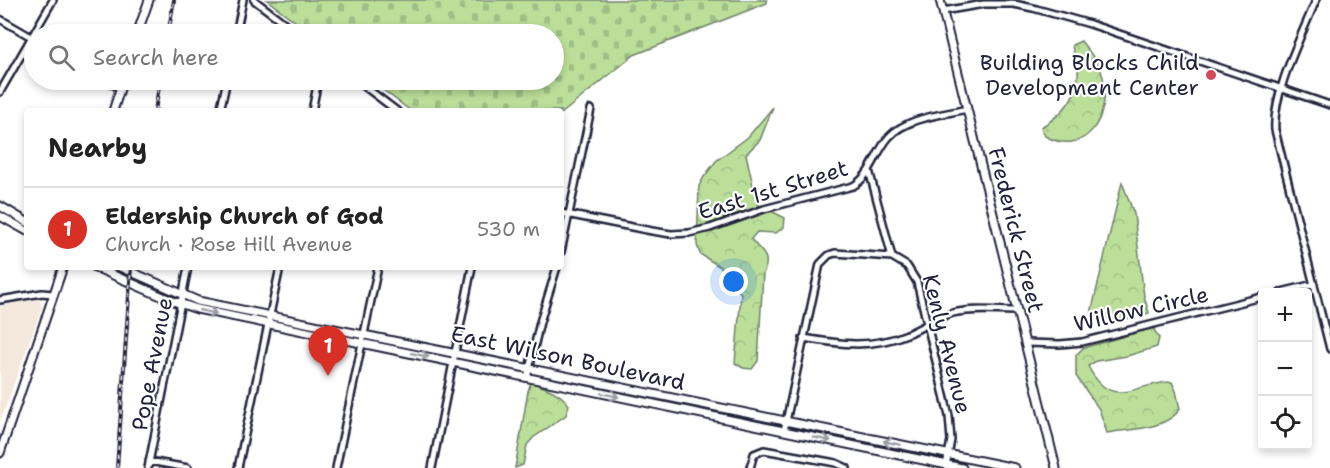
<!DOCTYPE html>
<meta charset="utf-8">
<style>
:root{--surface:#fff;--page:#f2f2f2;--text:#222;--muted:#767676;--line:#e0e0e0;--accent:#d93025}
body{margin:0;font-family:"Shantell Sans",sans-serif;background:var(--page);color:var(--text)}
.controls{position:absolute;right:18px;bottom:18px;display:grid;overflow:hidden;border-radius:6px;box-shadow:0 3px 9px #0003}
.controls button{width:54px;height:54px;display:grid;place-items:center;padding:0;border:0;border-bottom:2px solid var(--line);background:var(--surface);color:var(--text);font:30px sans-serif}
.you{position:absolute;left:734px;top:282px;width:21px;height:21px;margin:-15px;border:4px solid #fff;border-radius:50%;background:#1a73e8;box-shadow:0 0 0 9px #1a73e833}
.badge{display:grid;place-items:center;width:39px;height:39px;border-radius:50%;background:var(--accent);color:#fff;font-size:20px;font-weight:700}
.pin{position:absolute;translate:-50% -50px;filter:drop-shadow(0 2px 3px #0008)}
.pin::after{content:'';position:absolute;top:32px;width:21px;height:18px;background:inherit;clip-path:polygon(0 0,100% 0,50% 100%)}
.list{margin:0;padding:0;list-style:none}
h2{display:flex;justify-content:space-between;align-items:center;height:78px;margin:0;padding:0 24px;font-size:26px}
h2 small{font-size:20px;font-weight:400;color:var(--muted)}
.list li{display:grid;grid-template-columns:39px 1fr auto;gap:18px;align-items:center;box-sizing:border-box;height:84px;padding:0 24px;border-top:2px solid var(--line)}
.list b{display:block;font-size:22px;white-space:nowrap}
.list p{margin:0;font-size:20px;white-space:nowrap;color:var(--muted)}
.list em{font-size:20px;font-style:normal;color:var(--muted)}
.icon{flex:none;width:33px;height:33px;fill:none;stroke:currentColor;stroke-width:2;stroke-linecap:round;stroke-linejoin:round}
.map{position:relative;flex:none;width:1330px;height:468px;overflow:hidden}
.search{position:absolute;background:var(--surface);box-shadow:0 3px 9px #0003;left:24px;top:24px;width:540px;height:66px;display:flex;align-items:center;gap:15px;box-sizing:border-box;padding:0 21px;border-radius:33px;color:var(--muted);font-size:22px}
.panel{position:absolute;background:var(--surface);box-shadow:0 3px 9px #0003;left:24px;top:108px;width:540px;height:162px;border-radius:6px}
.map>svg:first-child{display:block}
.built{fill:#f4e8dc}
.forest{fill:url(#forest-crowns);stroke:#6e806a;stroke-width:1.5}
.cemetery{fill:url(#cemetery-stones);stroke:#6e806a;stroke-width:1.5}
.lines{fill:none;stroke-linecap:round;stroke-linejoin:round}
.minor-casing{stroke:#22223b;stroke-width:10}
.major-casing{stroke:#22223b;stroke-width:11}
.minor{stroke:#fff;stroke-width:5}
.major{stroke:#fff;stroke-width:7}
.rail-casing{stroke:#22223b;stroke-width:4}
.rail{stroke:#fff;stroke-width:1.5;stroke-dasharray:4.5;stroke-linecap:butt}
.oneway{stroke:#9c9ca7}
.poi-dot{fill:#d1495b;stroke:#fff;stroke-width:2}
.labels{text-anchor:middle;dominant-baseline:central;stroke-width:4.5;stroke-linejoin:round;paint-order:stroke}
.poi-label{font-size:22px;fill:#22223b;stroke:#fff;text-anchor:end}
.street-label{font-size:22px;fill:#22223b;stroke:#fff}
</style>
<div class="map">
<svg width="1330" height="468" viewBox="0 0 1330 468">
<defs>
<pattern id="forest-crowns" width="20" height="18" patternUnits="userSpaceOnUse" patternTransform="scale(1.5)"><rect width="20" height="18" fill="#bbdf99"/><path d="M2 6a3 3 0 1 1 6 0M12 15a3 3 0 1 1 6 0" fill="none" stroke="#a0bf85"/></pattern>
<pattern id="cemetery-stones" width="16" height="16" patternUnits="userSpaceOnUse" patternTransform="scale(1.5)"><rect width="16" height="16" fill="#bbdf99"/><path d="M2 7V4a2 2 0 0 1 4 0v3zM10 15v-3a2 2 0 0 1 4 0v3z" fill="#a0bf85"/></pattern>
</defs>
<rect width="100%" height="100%" fill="#fff"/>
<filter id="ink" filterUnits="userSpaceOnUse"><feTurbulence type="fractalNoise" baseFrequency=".0167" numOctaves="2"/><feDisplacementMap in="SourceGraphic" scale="12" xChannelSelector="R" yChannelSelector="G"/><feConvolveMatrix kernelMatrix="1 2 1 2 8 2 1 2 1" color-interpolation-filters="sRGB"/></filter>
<g filter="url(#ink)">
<path class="built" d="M39 299 42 307 0 422V306Z"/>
<path class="forest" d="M1081 41C1089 52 1100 63 1103 77 1111 115 1087 159 1045 136L1041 127C1064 114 1083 92 1077 63 1075 57 1073 52 1072 45Z
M773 107 760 140 746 154 757 204 785 218 784 227 776 233 757 232 751 239C761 253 772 255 763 274L758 361 752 369 743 368 735 363 741 294 725 270 700 254 697 245 699 186 704 177 716 161 748 137Z
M1122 182 1134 214 1144 296 1149 313 1122 320 1092 319V309Z
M1153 328 1159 338 1157 347 1127 356 1096 361 1088 366C1112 413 1136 382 1172 382L1176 391 1180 409C1166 430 1129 429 1107 433L1099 409 1076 376V355L1083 348Z
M531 382C546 388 560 392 569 405L566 415 533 438 527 445 523 465 515 468 528 391Z"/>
<path class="cemetery" d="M267 0H767V3L634 55 561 114V111H411L370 80H554V34H312Z"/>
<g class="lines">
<defs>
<path id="minor" d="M254 0 299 34
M1316 0C1302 35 1272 93 1275 130L1330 349
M943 11 984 4H1014L1033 8 1090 24 1330 105
M0 19 33 38
M236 34 243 0
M105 80 120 88
M356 80 397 111
M0 92 53 0
M220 111 227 80
M312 111 318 80
M869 170 892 257 907 266 917 282 949 416 951 440 946 466
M561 213 652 231 671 234 689 233 710 228 764 209 853 186C872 175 875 153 889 137 907 117 942 115 967 109
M561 252 591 109
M1281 292 1314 284
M0 300 42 293 53 294
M803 338C839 344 872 349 907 334 922 328 936 318 953 313 973 308 996 311 1017 311
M1026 343 1060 344 1082 342 1262 297
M527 378 540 322 557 267
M784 431 820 264 829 255 835 253 892 257
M149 461 188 468
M148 468 188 267
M238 468 280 267
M336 468 378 267
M432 468 472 267
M750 468 754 454 764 450 836 463 847 468"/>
<path id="major" d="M940 0 1056 468
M137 34 149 0
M113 111 123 80
M0 206 27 222
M0 216 27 231
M95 267 170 300 197 309 962 468
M120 267 198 301 1015 468
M0 453 63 267"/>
</defs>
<use href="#minor" class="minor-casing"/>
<use href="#major" class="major-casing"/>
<use href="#minor" class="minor"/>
<use href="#major" class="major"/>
<defs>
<path id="rail" d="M168 34 174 0
M155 111 160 80
M117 468 131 267"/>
</defs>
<use href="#rail" class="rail-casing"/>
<use href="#rail" class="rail"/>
</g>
<defs><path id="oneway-shaft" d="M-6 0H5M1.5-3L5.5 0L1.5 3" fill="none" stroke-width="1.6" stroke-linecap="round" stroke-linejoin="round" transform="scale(1.5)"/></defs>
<g class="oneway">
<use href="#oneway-shaft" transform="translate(208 312) rotate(13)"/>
<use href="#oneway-shaft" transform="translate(420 355) rotate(12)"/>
<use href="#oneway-shaft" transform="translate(610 395) rotate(12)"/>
<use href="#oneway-shaft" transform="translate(822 439) rotate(12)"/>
<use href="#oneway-shaft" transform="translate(892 443) rotate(-168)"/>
</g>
</g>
<circle class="poi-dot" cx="1211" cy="75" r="6"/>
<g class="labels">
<g class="poi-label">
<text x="1199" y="62">Building Blocks Child<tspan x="1199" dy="25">Development Center</tspan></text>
</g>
<g class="street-label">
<text transform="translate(773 190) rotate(-17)">East 1st Street</text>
<text transform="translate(1016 230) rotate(76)">Frederick Street</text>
<text transform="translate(1141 309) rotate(-13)">Willow Circle</text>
<text transform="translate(947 344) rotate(76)">Kenly Avenue</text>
<text transform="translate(568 358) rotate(12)">East Wilson Boulevard</text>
<text transform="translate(152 364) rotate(-79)">Pope Avenue</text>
</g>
</g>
</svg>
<div class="controls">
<button>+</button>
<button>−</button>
<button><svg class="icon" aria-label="locate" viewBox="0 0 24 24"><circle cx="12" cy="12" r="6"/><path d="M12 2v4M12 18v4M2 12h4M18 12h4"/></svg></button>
</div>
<div class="you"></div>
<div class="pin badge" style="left:328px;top:376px">1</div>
<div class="search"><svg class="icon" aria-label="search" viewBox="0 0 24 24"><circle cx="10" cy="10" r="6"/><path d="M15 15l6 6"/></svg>Search here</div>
<section class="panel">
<h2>Nearby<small></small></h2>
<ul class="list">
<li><span class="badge">1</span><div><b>Eldership Church of God</b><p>Church · Rose Hill Avenue</p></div><em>530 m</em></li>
</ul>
</section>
</div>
